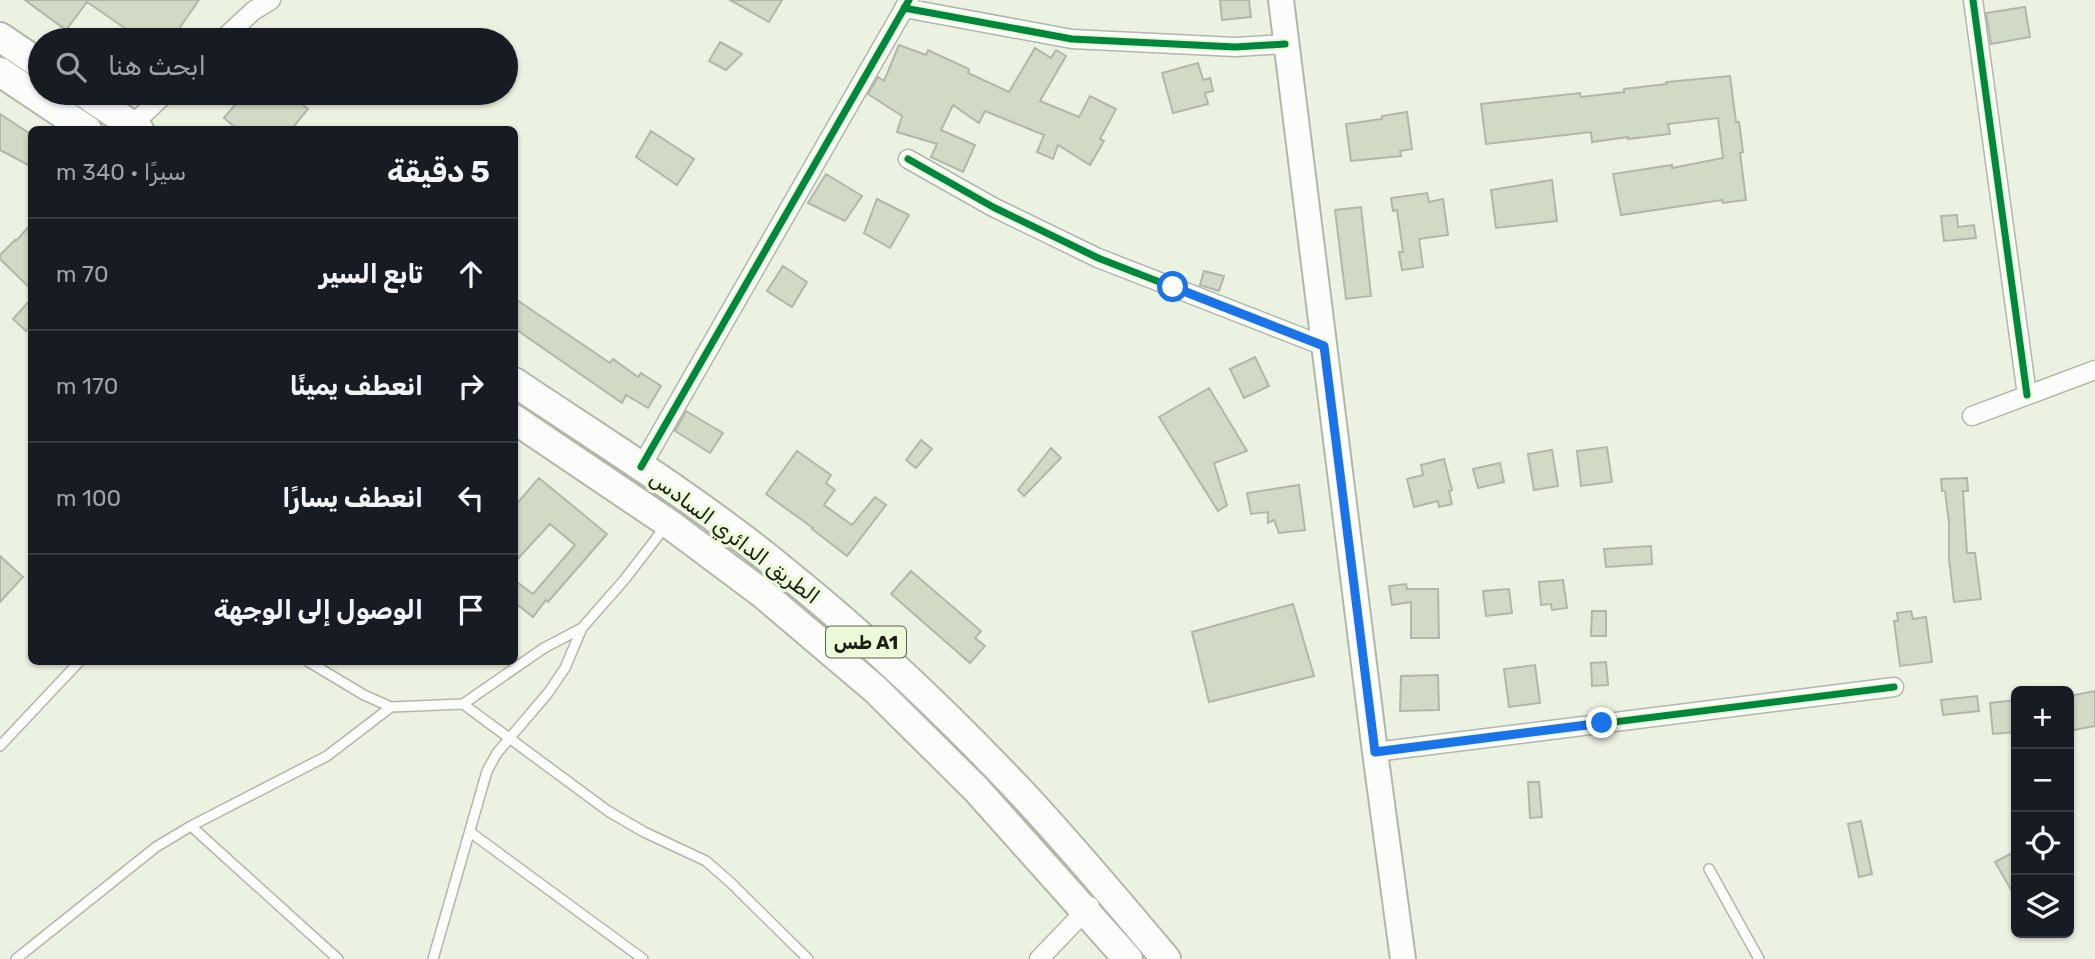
<!DOCTYPE html>
<html lang="ar">
<meta charset="utf-8">
<style>
:root{--surface:#171b24;--page:#20242c;--text:#f1f3f6;--muted:#9ea1a6;--line:#363941}
body{margin:0;font-family:Rubik,"Noto Naskh Arabic",sans-serif;background:var(--page);color:var(--text);direction:rtl}
.controls{position:absolute;right:21px;bottom:21px;display:grid;overflow:hidden;border-radius:10px;box-shadow:0 2px 5px #0004}
.controls button{width:63px;height:63px;display:grid;place-items:center;padding:0;border:0;border-bottom:2px solid var(--line);background:var(--surface);color:var(--text);font:35px sans-serif}
.stop{position:absolute;width:21px;height:21px;margin:-16px;border:5px solid #1a73e8;border-radius:50%;background:#fff}
.stop.end{background:#1a73e8;border-color:#fff;box-shadow:0 2px 7px #0008}
.list{margin:0;padding:0;list-style:none}
h2{display:flex;justify-content:space-between;align-items:center;height:91px;margin:0;padding:0 28px;font-size:30px}
h2 small{font-size:23px;font-weight:400;color:var(--muted)}
.list li{display:grid;grid-template-columns:46px 1fr auto;gap:21px;align-items:center;box-sizing:border-box;height:112px;padding:0 28px;border-top:2px solid var(--line)}
.list b{display:block;font-size:26px;white-space:nowrap}
.list em{font-size:23px;font-style:normal;color:var(--muted)}
.icon{flex:none;width:38px;height:38px;fill:none;stroke:currentColor;stroke-width:2;stroke-linecap:round;stroke-linejoin:round}
.map{position:relative;flex:none;width:2095px;height:959px;overflow:hidden;direction:ltr}
.search{position:absolute;background:var(--surface);box-shadow:0 2px 5px #0004;left:28px;top:28px;width:490px;height:77px;display:flex;align-items:center;gap:18px;box-sizing:border-box;padding:0 24px;border-radius:38px;color:var(--muted);font-size:26px}
.panel{position:absolute;background:var(--surface);box-shadow:0 2px 5px #0004;left:28px;top:126px;width:490px;height:539px;border-radius:10px;direction:rtl}
.map>svg:first-child{display:block}
.building{fill:#d1dac4;stroke:#b2b7aa;stroke-width:2}
.lines{fill:none;stroke-linecap:round;stroke-linejoin:round}
.service-casing{stroke:#b1b7a9;stroke-width:12}
.minor-casing{stroke:#b1b7a9;stroke-width:21}
.secondary-casing{stroke:#b1b7a9;stroke-width:28}
.trunk-casing{stroke:#b1b7a9;stroke-width:32}
.service{stroke:#fcfdfa;stroke-width:9}
.minor{stroke:#fcfdfa;stroke-width:18}
.secondary{stroke:#fcfdfa;stroke-width:24}
.trunk{stroke:#fcfdfa;stroke-width:28}
.cycleway-casing{stroke:#ecfad9;stroke-width:11}
.cycleway{stroke:#00873e;stroke-width:7}
.route{stroke:#1a73e8;stroke-width:9}
.labels{text-anchor:middle;dominant-baseline:central;stroke-width:6;stroke-linejoin:round;paint-order:stroke}
.shield{fill:#ecfad9;stroke:#5a614f;stroke-width:2}
.shield-label{font-size:19px;font-weight:bold;fill:#1b2014}
.street-label{font-size:21px;fill:#1b2014;stroke:#ecfad9}
</style>
<div class="map">
<svg width="2095" height="959" viewBox="0 0 2095 959">
<rect width="100%" height="100%" fill="#ebf2e1"/>
<path class="building" d="M25 0H199L171 40H142L87 2 66 30Z
M730 0H782L769 22Z
M1220 0H1249L1251 17 1222 20Z
M2025 7 2030 37 1991 44 1986 13Z
M720 42 742 54 726 70 709 61Z
M899 45 926 55 928 50 969 69 968 73 1009 92 1035 48 1051 58 1056 50 1066 56 1040 101 1079 117 1090 96 1116 109 1100 139 1104 141 1090 165 1058 145 1053 159 1037 152 1044 135 985 111 979 123 953 105 941 130 975 145 963 172 931 157 937 144 897 132 902 116 868 94 878 77 884 81Z
M1198 63 1203 80 1210 78 1213 91 1205 93 1208 104 1173 113 1162 73Z
M1730 76 1736 122H1739L1743 152 1740 153 1746 200 1723 203 1722 200 1621 215 1613 174 1672 165V168L1723 158 1718 118 1668 124 1670 134 1628 139V137L1592 142 1591 132 1486 144 1481 104 1580 93 1581 97 1624 92V89L1667 84 1666 82Z
M245 93H288L308 109 291 130H238L224 118Z
M1407 112 1412 149 1400 151 1401 156 1351 161 1346 124 1382 119V116Z
M0 114 32 135V167L0 150Z
M651 131 694 159 677 185 636 157Z
M826 174 862 196 845 221 808 203Z
M1552 180 1557 221 1496 228 1491 190Z
M1427 193 1429 202 1443 199 1448 235 1419 239 1423 267 1402 270 1399 252H1403L1397 210 1393 211 1391 198Z
M877 199 909 215 890 248 864 233Z
M1361 207 1371 296 1346 299 1335 210Z
M1957 215 1958 227 1974 225 1976 238 1944 241 1941 216Z
M32 223V290L0 259V255L15 240 16 241Z
M783 266 807 282 792 307 767 291Z
M1204 271 1224 276 1219 291 1200 285Z
M32 298V324L26 331 13 319Z
M514 298 610 363 613 359 638 377 641 373 661 386 648 408 626 395 622 403 514 328Z
M1255 357 1269 386 1244 398 1230 369Z
M1209 388 1247 451 1214 463 1227 505 1218 511 1159 417Z
M686 411 723 433 710 453 675 431Z
M921 440 932 449 916 468 906 460Z
M1607 447 1612 482 1581 486 1577 451Z
M1051 448 1061 458 1024 496 1018 490Z
M1552 450 1558 486 1534 490 1528 454Z
M797 451 831 475 826 483 835 490 824 505 852 525 875 497 886 505 847 556 812 529 813 528 766 494Z
M1444 459 1452 490 1449 491 1452 504 1439 507 1438 501 1414 507 1407 479 1423 475 1421 465Z
M1500 463 1504 482 1478 488 1473 469Z
M539 478 607 534 548 602 546 600 533 617 514 602V580L533 594 575 545 550 524 514 563V507Z
M1967 478 1968 491H1963L1967 553H1975L1981 599 1954 602 1949 559V523L1945 491H1942L1941 479Z
M1299 485 1305 530 1279 533 1274 520 1268 523V512L1251 514 1247 493Z
M1651 546 1652 564 1606 567 1604 549Z
M0 556 23 577 0 602Z
M911 571 981 631 975 638 985 646 970 663 891 594Z
M1563 580 1567 608 1552 610 1551 604 1541 605 1539 582Z
M1406 584 1407 589H1438L1439 638H1411V602L1392 605 1389 586Z
M1509 589 1512 613 1486 616 1483 591Z
M1293 604 1314 676 1209 702 1192 632Z
M1592 611H1606V636H1591Z
M1911 611 1913 619 1926 617 1932 662 1900 666 1894 621H1898L1897 613Z
M1606 662 1608 685 1592 686 1591 663Z
M1535 665 1540 703 1509 707 1504 669Z
M1438 675 1439 710 1400 711 1401 676Z
M2095 691V726L2069 731V696Z
M1977 696 1979 711 1943 715 1941 700Z
M2016 700V732L1993 734 1990 703Z
M1528 782H1539L1542 817 1530 818Z
M1861 821 1872 874 1859 877 1848 824Z
M2016 851V898L1995 862Z"/>
<g class="lines">
<defs>
<path id="service" d="M309 662 364 695 391 707 463 704 544 648 582 628
M463 704 608 811 644 832 706 861 730 882 808 959
M0 746 79 662
M191 826 338 959
M470 832 643 959
M1709 869 1759 959
M16 959 156 847 191 826 327 756 391 707
M433 959 487 771 497 753 548 693 565 668 582 628 625 579 665 527"/>
<path id="minor" d="M1973 0 2027 395
M904 8 1072 39 1235 47 1285 44
M222 40 253 11 271 0
M132 125 166 93
M908 159 993 207 1098 258 1324 346
M1972 416 2095 370
M641 467 909 0
M1375 752 1894 687
M1039 959 1090 906"/>
<path id="secondary" d="M1281 0 1375 752 1403 959"/>
<path id="trunk" d="M0 37 40 64
M0 72 87 130
M84 93 139 130
M514 382C605 443 699 501 784 571 866 637 943 710 1016 787 1068 842 1117 901 1166 959
M514 419 668 523 763 594 875 689 976 789 1128 959"/>
</defs>
<use href="#service" class="service-casing"/>
<use href="#minor" class="minor-casing"/>
<use href="#secondary" class="secondary-casing"/>
<use href="#trunk" class="trunk-casing"/>
<use href="#service" class="service"/>
<use href="#minor" class="minor"/>
<use href="#secondary" class="secondary"/>
<use href="#trunk" class="trunk"/>
<defs>
<path id="cycleway" d="M1973 0 2027 395
M904 8 1072 39 1235 47 1285 44
M908 159 993 207 1098 258 1324 346
M641 467 909 0
M1375 752 1894 687"/>
</defs>
<use href="#cycleway" class="cycleway-casing"/>
<use href="#cycleway" class="cycleway"/>
</g>
<g class="lines">
<path class="route" d="M1173 287 1324 346 1375 752 1602 723"/>
</g>
<g class="labels">
<rect class="shield" x="826" y="626.5" width="80" height="31" rx="5"/>
<g class="shield-label">
<text x="866" y="642">طس A1</text>
</g>
<g class="street-label">
<text transform="translate(735 537) rotate(37)">الطريق الدائري السادس</text>
</g>
</g>
</svg>
<div class="controls">
<button>+</button>
<button>−</button>
<button><svg class="icon" aria-label="locate" viewBox="0 0 24 24"><circle cx="12" cy="12" r="6"/><path d="M12 2v4M12 18v4M2 12h4M18 12h4"/></svg></button>
<button><svg class="icon" aria-label="layers" viewBox="0 0 24 24"><path d="M12 4l9 5-9 5-9-5zM3 14l9 5 9-5"/></svg></button>
</div>
<div class="stop" style="left:1173px;top:287px"></div>
<div class="stop end" style="left:1602px;top:723px"></div>
<div class="search"><svg class="icon" aria-label="search" viewBox="0 0 24 24"><circle cx="10" cy="10" r="6"/><path d="M15 15l6 6"/></svg>ابحث هنا</div>
<section class="panel">
<h2>5 دقيقة<small>سيرًا · 340 m</small></h2>
<ul class="list">
<li><svg class="icon" aria-label="ahead" viewBox="0 0 24 24"><path d="M12 20V5M6 11l6-6 6 6"/></svg><div><b>تابع السير</b></div><em>70 m</em></li>
<li><svg class="icon" aria-label="right" viewBox="0 0 24 24"><path d="M7 20v-9h11M14 6l5 5-5 5"/></svg><div><b>انعطف يمينًا</b></div><em>170 m</em></li>
<li><svg class="icon" aria-label="left" viewBox="0 0 24 24"><path d="M17 20v-9H6M10 6l-5 5 5 5"/></svg><div><b>انعطف يسارًا</b></div><em>100 m</em></li>
<li><svg class="icon" aria-label="arrive" viewBox="0 0 24 24"><path d="M6 21V4h12l-3 4 3 4H6"/></svg><div><b>الوصول إلى الوجهة</b></div></li>
</ul>
</section>
</div>
